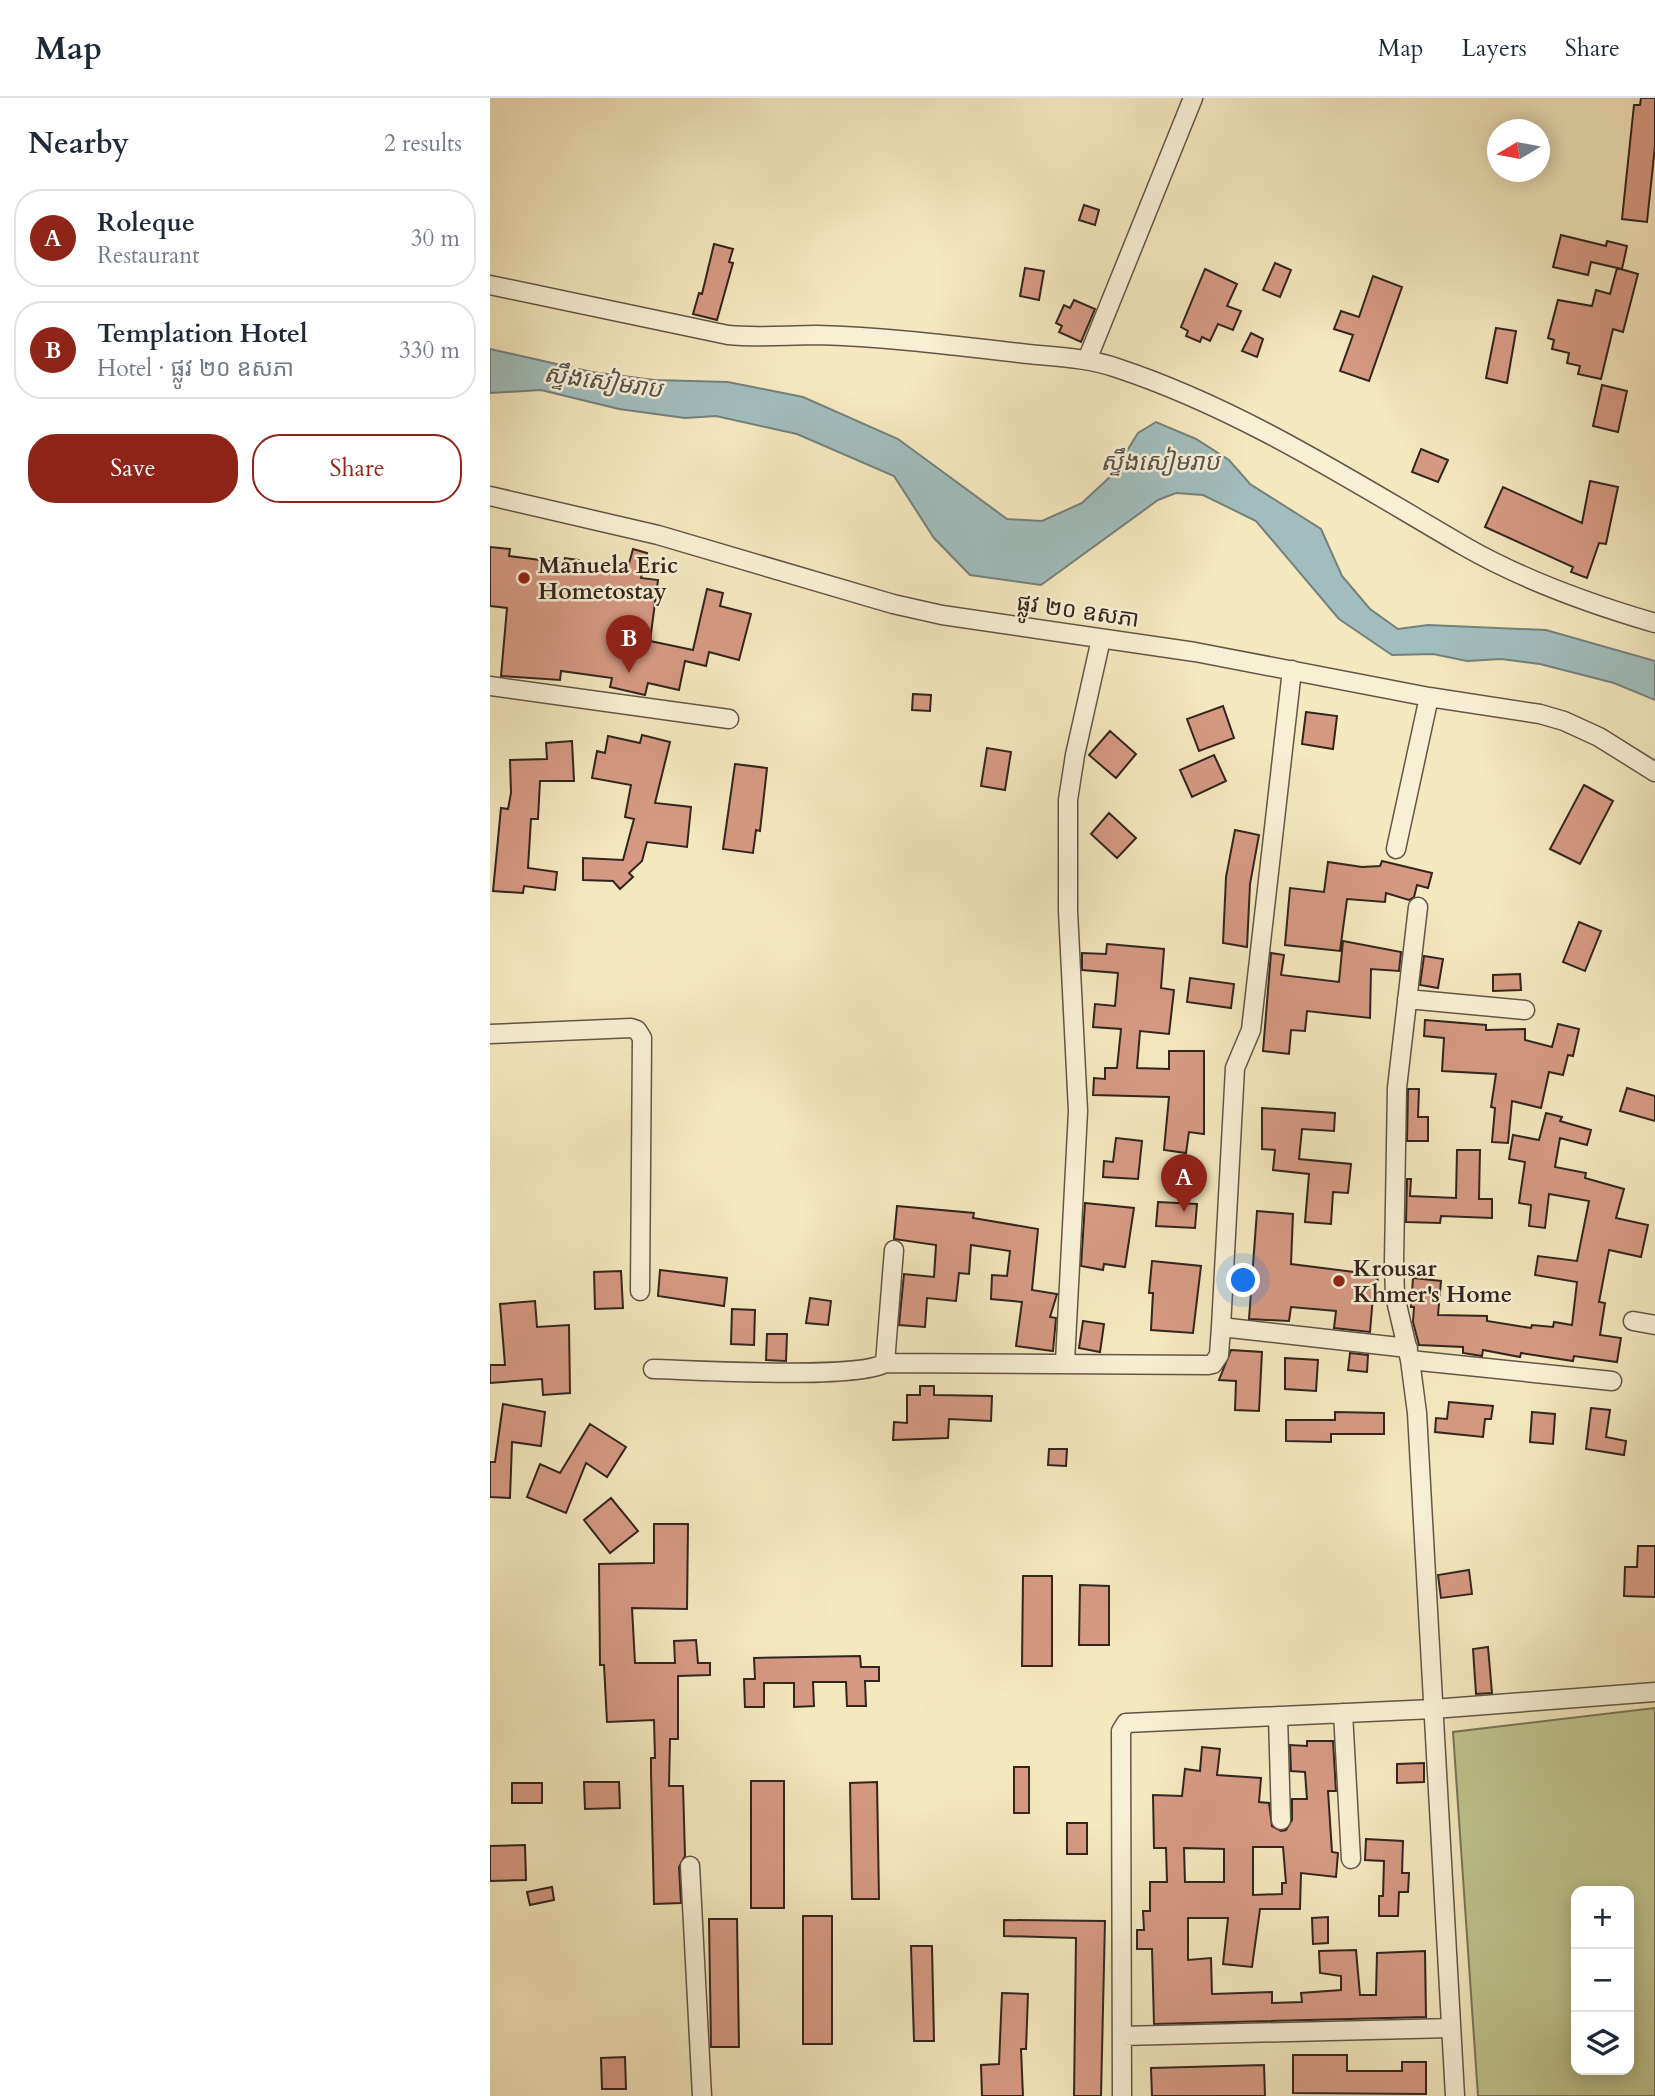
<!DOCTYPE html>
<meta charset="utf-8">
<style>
:root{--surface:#fff;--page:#f6f6f7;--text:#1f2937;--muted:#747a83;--line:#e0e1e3;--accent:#8f2418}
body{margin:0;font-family:Cardo,"Noto Sans Khmer",serif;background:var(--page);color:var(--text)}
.controls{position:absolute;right:21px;bottom:21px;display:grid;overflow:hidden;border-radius:14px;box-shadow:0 4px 18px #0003}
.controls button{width:63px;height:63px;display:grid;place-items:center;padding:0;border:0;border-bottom:2px solid var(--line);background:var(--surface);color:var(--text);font:35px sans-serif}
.compass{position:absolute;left:997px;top:21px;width:63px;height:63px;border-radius:50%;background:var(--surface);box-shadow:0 4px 18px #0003;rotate:260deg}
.you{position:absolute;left:754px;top:1183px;width:24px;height:24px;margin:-18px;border:5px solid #fff;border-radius:50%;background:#1a73e8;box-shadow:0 0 0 10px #1a73e833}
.badge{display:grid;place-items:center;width:46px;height:46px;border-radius:50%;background:var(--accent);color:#fff;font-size:23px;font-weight:700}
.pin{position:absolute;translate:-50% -58px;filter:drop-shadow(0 2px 4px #0008)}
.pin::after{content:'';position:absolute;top:37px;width:24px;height:21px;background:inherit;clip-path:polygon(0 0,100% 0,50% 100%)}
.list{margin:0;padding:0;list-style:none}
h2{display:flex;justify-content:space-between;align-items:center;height:91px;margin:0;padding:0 28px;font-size:30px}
h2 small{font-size:23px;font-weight:400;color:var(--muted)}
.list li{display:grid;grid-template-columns:46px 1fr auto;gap:21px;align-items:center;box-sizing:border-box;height:98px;margin:0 14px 14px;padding:0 14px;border:2px solid var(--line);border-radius:28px}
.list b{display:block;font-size:26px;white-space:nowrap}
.list p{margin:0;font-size:23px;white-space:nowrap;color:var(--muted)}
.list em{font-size:23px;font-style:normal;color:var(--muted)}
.actions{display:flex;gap:14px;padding:21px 28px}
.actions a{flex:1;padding:16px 0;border:2px solid var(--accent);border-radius:28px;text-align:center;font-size:24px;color:var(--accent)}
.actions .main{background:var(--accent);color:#fff}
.icon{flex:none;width:38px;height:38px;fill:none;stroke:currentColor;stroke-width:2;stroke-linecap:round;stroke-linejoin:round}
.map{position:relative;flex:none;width:1165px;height:1998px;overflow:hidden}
header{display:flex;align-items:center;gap:42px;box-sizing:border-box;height:98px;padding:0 35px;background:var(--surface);border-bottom:2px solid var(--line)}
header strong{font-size:33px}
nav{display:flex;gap:38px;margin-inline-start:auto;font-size:24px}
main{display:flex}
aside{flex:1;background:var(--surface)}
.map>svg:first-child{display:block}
.green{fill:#bfc58f;stroke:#787556;stroke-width:2;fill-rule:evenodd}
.water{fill:#a1bdbd;stroke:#75807d;stroke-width:2}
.building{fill:#d69a83;stroke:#32251d;stroke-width:2;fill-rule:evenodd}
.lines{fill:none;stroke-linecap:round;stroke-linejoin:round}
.street-casing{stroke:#625645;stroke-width:21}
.street{stroke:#f8f0d5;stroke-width:18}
.poi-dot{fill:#8f2418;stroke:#f8f0d5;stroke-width:2.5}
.labels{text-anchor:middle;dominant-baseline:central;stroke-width:5;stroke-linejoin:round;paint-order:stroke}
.poi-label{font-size:23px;font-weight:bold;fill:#32251d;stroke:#f8f0d5;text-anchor:start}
.street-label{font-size:23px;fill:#32251d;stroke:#f8f0d5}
.water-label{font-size:24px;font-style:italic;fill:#53534d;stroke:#f8f0d5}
</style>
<header>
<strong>Map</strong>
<nav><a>Map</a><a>Layers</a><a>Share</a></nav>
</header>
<main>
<aside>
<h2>Nearby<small>2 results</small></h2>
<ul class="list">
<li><span class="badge">A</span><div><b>Roleque</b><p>Restaurant</p></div><em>30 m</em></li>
<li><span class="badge">B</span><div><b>Templation Hotel</b><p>Hotel · ផ្លូវ ២០ ឧសភា</p></div><em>330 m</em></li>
</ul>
<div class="actions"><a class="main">Save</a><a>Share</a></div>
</aside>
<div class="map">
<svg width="1165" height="1998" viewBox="0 0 1165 1998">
<rect width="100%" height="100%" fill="#f4e8be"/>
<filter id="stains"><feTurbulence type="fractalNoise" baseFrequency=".00286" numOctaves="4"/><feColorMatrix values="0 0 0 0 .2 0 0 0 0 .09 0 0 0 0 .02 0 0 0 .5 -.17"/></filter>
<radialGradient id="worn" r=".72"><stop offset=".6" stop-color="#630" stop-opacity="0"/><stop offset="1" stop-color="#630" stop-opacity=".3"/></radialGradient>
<path class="green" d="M1165 1610V1998H988L963 1634ZM1086 1793H1139V1972H1086Z"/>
<path class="water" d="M0 251 102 274 164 282 238 284 313 299 408 341 517 421 552 423 592 405 622 377 648 335 666 324 706 341 739 362 760 386 831 431 852 478 880 511 908 531 938 527 1056 532 1165 563V602L1124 585 1050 566 1011 561 977 563 943 556 902 557 849 521 766 423 713 397 686 395 668 402 551 487 480 477 444 440 404 378 307 336 226 318 195 320 129 311 51 292 0 295Z"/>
<path class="building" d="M1151 0H1165V48L1157 124 1132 121 1144 7H1150Z
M594 107 609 112 605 127 589 122Z
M1071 137 1116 148 1117 143 1137 148 1132 171 1101 164 1098 177 1063 169Z
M224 146 243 151 239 164 243 165 227 222 203 216 209 195 212 196Z
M785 165 801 172 790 199 773 192Z
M535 170 554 173 549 202 530 198Z
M1127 170 1148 176 1133 234 1123 231 1111 281 1088 276 1090 268 1077 265 1079 255 1062 251 1064 242 1058 240 1068 202 1102 208 1106 192 1120 196Z
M715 171 747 186 737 208 751 213 743 232 728 226 720 243 712 239 710 244 696 238 698 233 691 229Z
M883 178 912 189 879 283 850 273 863 237 844 231 851 213 869 219Z
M584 202 605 211 591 244 569 234 572 228 566 225 574 207 580 210Z
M1006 230 1026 233 1017 285 996 280Z
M761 235 773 241 767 259 752 253Z
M1112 287 1137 293 1128 334 1103 328Z
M931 351 958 362 948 384 922 374Z
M1100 383 1128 389 1116 446 1109 445 1097 480 1081 474 1083 469 995 429 1013 389 1092 425Z
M0 449 20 451 19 458 74 465 75 460 89 462V468L137 473 143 451 157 455 151 480 168 482 160 543 203 552 217 491 233 495 230 508 261 516 249 562 219 554 216 568 195 563 189 592 158 585 155 597 120 589 122 580 71 573 70 582 11 578 17 510 0 508Z
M423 596 441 597 440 613 422 612Z
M733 608 744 640 709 653 697 621Z
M816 614 847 618 843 651 812 646Z
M620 633 646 656 626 680 599 657Z
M152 637 180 644 165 705 201 709 197 749 157 744 152 763 139 775 143 779 130 791 123 783 93 782V760L133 762 144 721 135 719 141 687 102 680 107 653 115 655 118 638 150 645Z
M82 643 84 683H50L48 721H41L38 770 67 774 65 792 34 788 33 795 3 793 11 710 18 711 21 695 20 662 57 661 56 645Z
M497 650 521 654 515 692 491 688Z
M724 657 736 683 702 699 690 672Z
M245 666 277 670 270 733 266 732 263 755 233 751Z
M1094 687 1123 703 1090 766 1060 751Z
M619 715 646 740 627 760 601 736Z
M745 732 769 737 760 786 757 849 733 845 736 779Z
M892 763 942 775 938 790 927 787 924 799 919 802 896 795 895 804 857 801 850 853 795 847 800 790 834 794 838 764 872 769 890 768Z
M1089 824 1111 833 1095 873 1073 864Z
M853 843 911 854 909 873 881 871 880 920 817 913 815 933 801 932 799 956 773 953 781 855 794 857 791 877 849 884Z
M617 846 674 851 671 890 684 892 679 936 650 933 647 970 679 971V953H714V1036L699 1034 696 1055 674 1052 679 999 603 997 604 980 615 981V970H627L631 931 603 929 605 906 625 908 628 875 592 872V855L616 856Z
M934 858 953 861 948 890 930 887Z
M1030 876 1031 892 1003 893V877Z
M700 880 744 886 741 910 697 904Z
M935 922 996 927V932L1035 931V942L1062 949 1068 926 1089 931 1083 958 1078 957 1073 977 1059 974 1051 1010 1022 1003 1018 1045 1002 1044 1005 1010 1001 1009 1006 976 952 973 954 940 934 938Z
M1137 990 1165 998V1023L1130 1013Z
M918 991H929L928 1019H938V1043H917Z
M772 1010 845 1015 844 1033 812 1031 809 1061 861 1066 858 1095 843 1094 841 1126 815 1124 819 1076 783 1072 785 1052 772 1051Z
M1056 1015 1072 1019 1070 1023 1101 1032 1097 1047 1070 1040 1065 1069 1096 1075 1095 1080 1134 1091 1126 1120 1158 1127 1151 1159 1119 1152 1109 1204 1115 1205 1110 1237 1131 1240 1127 1264 1084 1258 1083 1263 1031 1255 1030 1259 993 1252 992 1258 973 1255V1249L929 1247 923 1224 924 1209H921L923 1180 951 1183 948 1217 997 1218V1223L1041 1230 1042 1227 1063 1229 1064 1224 1082 1227 1087 1184 1045 1177 1048 1158 1087 1163 1099 1103 1059 1096 1055 1130 1039 1128 1041 1107 1029 1105 1035 1064 1019 1061 1023 1037 1049 1042Z
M626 1040 652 1043 648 1081 613 1079 614 1063 623 1064Z
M967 1052H990L989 1101H1002V1120L951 1118 950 1125 916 1124 917 1081H921L920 1098 966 1100Z
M668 1104 707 1106 705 1130 666 1128Z
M595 1105 644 1110 635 1169 614 1166 613 1172 591 1168Z
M407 1108 484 1115 483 1120 548 1131 542 1192 567 1196 560 1219 566 1220 563 1253 526 1248 532 1204 501 1201 502 1177 517 1178 520 1153 481 1147 479 1176 469 1175 466 1203 437 1200 435 1229 409 1227 414 1176 444 1179 446 1147 404 1141Z
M767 1113 803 1116 801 1166 888 1177 886 1198H883L880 1234 844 1230 846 1213 801 1209 799 1223 759 1221Z
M662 1163 711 1168 703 1235 661 1232 663 1195H659Z
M170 1172 237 1180 234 1208 168 1198Z
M131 1173 133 1210 105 1211 104 1174Z
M320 1200 341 1203 338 1227 316 1225Z
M45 1203 47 1229 79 1227 80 1295 53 1297 52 1281 0 1285V1267H15L10 1206Z
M242 1211 265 1212 264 1247 241 1246Z
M593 1223 614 1226 610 1254 589 1250Z
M277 1236H297L296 1263 276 1262Z
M741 1252 772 1254 769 1313 745 1312 746 1283 729 1282Z
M860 1255 878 1257 877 1274 858 1272Z
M795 1260 828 1262 826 1293 795 1291Z
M430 1288H444V1297L502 1298 501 1323 459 1321 458 1340 403 1342 404 1324 417 1325V1297H430Z
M959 1304 1003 1308 1001 1321H995L993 1339 945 1334 946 1320 957 1321Z
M13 1306 55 1314 51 1348 22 1344 20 1400 0 1399V1364H5Z
M1101 1310 1120 1312 1116 1339 1136 1343 1134 1357 1096 1351Z
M845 1314 894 1315V1336H841V1344L796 1343V1322H845Z
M1042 1314 1065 1316 1063 1346 1040 1344Z
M100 1326 136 1349 117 1379 96 1365 76 1415 37 1399 50 1366 70 1375Z
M559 1351H577L576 1368 558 1367Z
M121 1400 148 1433 120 1455 94 1422Z
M164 1426H198L197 1511 142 1510 145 1565H185L184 1543 206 1542 208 1565H220V1577L188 1578V1641H180L179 1688H193L195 1758 189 1769 191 1805 164 1806 161 1674V1660H165L164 1622 117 1624 114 1567H110L109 1466 164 1465Z
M1148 1448H1165V1499L1134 1498 1135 1469H1147Z
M979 1472 982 1496 951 1500 948 1477Z
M533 1478H562V1568H532Z
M590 1487 619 1488V1547H589Z
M998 1549 1002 1595 986 1596 983 1551Z
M370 1558 371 1569H389V1583H375L376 1608H357L356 1584H323L324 1608 304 1609V1585H274V1609H255L254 1581H265L264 1560Z
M817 1643H843L846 1693H838L842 1754 848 1755 846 1779 811 1775 810 1811H770L762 1869 733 1866 738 1820H698V1862L721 1860 722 1896 782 1894V1905L812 1904 811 1895 851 1892V1878L830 1875 829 1853 866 1852 870 1897H886L887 1855 935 1853 936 1919 664 1926 662 1851H647V1832H654L653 1813H660V1784H677L676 1750H664L663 1697 692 1698 695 1671 710 1673 712 1649 730 1651 727 1677 771 1680 769 1704 779 1705 782 1728 791 1733 796 1732 802 1722V1701H817L815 1674 801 1673 800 1647 817 1648ZM763 1749H793L796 1785H792V1796L763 1797ZM694 1750 734 1751V1784H695Z
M934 1665V1684L907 1685V1666Z
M524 1669H539V1715H524Z
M261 1683H294V1810H261Z
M94 1684H129L130 1710 95 1711Z
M387 1684 389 1801H362L360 1685Z
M22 1685H52V1705H22Z
M577 1725H597V1756H577Z
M876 1741 913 1743 912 1775H919L918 1794H909L908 1818H889V1798H893L894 1763 875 1762Z
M35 1747 36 1782 0 1783V1748Z
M62 1789 64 1802 40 1807 37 1794Z
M313 1818H342V1946H313Z
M838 1819V1845L823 1846 822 1820Z
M219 1821H247L249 1949H221Z
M514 1822 615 1823 611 1998H584L586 1840 514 1838Z
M421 1848H442L444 1943H424Z
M512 1895 538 1896 536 1951H531L533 1998H492L491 1967 509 1966Z
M803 1957H857V1973H912V1964H936V1996L803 1995Z
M135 1959 136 1991H112L111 1960Z
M774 1967 775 1998H662L661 1970Z"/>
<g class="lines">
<defs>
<path id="street" d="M0 187 238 237C268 240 297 237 327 237 398 239 468 248 538 256 568 259 598 260 627 270 751 311 862 383 974 448 1033 482 1100 506 1165 525
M597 262 703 0
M0 398 168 437 403 506 452 517 705 554 939 599 1050 616 1074 623 1109 639 1165 674
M0 588 239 621
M906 751 939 599
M928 809 907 990 904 1164 905 1198 920 1262 927 1315 965 1998
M917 901 1035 912
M0 936 141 930 147 932 152 940 150 1193
M1143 1223 1165 1227
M731 1229 745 970 761 932 802 572
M920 1262 1122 1283
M575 1264 588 1013 578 813V702L585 657 611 541
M395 1265 404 1152
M163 1271C203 1272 368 1282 395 1265L718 1267 723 1266 729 1257 731 1229 918 1250
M853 1615 861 1761
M788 1618 791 1722
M200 1768 212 1998
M632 1938 961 1930
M632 1998 631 1633 636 1625 943 1611 1165 1594"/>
</defs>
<use href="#street" class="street-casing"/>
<use href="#street" class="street"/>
</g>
<g class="poi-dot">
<circle cx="34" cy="480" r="7"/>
<circle cx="849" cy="1183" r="7"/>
</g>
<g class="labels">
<g class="poi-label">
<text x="48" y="467">Manuela Eric<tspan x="48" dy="26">Hometostay</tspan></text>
<text x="863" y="1170">Krousar<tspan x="863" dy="26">Khmer's Home</tspan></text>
</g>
<g class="street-label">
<text transform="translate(588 513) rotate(8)">ផ្លូវ ២០ ឧសភា</text>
</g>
<g class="water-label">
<text transform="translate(113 284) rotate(8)">ស្ទឹងសៀមរាប</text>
<text x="670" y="364">ស្ទឹងសៀមរាប</text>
</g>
</g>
<rect width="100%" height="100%" filter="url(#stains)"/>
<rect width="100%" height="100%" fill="url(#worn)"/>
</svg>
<div class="controls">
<button>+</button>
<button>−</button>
<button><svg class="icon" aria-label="layers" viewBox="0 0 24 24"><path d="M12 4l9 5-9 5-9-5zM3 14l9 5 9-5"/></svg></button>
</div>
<svg class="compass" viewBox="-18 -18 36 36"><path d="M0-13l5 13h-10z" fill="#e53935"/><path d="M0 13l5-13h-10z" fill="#747a83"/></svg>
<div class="you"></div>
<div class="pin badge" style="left:694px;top:1114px">A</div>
<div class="pin badge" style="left:139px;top:575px">B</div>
</div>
</main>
